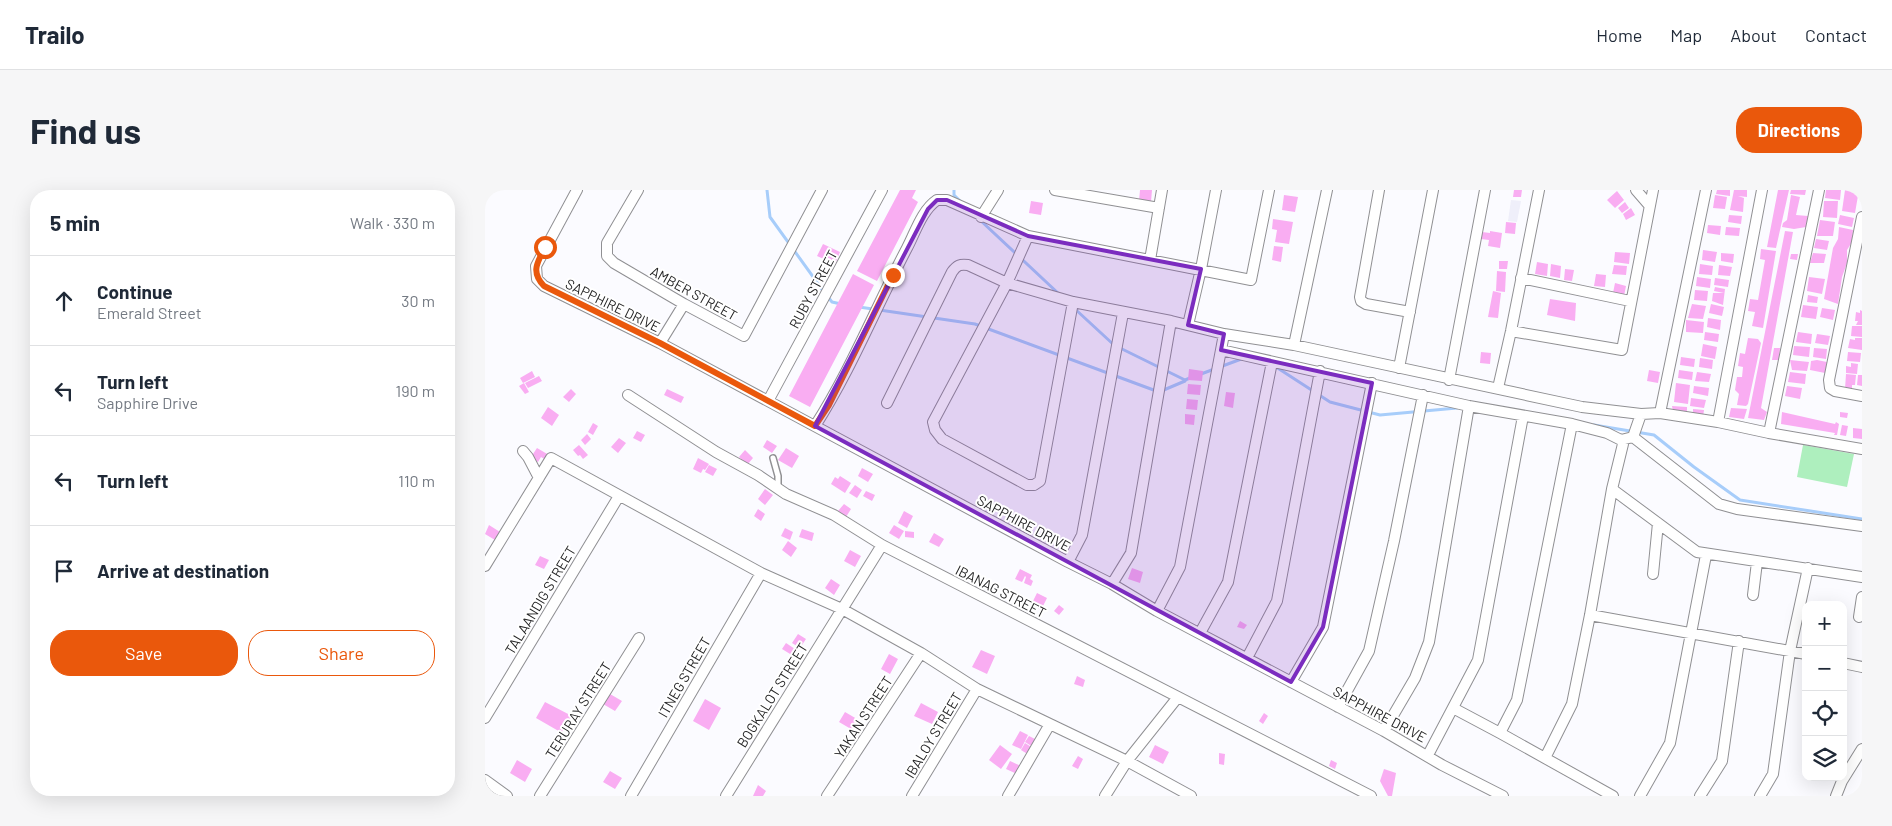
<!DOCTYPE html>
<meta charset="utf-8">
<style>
:root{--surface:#fff;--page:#f6f6f7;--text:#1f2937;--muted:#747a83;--line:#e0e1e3;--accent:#ea580c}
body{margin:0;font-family:Barlow,sans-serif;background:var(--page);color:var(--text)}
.controls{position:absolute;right:15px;bottom:15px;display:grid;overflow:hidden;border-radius:10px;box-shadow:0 5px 20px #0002}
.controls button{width:45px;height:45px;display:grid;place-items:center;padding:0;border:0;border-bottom:1px solid var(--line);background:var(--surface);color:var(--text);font:25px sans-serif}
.stop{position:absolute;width:15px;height:15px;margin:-11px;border:4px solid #ea580c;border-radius:50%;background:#fff}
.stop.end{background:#ea580c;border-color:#fff;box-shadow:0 1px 5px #0008}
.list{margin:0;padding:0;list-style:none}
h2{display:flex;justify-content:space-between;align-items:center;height:65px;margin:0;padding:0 20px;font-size:21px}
h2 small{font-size:16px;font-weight:400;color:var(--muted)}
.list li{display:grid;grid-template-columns:32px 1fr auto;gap:15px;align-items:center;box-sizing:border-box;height:90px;padding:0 20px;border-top:1px solid var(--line)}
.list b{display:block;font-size:19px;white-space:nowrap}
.list p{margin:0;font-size:16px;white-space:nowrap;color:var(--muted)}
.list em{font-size:16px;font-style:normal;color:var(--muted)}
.actions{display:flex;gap:10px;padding:15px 20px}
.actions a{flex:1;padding:11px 0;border:1px solid var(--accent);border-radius:20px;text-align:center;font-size:18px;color:var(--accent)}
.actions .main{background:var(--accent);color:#fff}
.icon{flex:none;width:28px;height:28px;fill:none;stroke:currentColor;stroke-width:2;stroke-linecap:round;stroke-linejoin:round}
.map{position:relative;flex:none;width:1377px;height:606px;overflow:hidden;border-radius:20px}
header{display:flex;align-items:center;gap:30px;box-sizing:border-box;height:70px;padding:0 25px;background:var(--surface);border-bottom:1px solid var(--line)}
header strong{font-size:24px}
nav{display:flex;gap:28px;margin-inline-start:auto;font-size:18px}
.intro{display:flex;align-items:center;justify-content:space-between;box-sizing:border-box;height:120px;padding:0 30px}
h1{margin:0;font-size:35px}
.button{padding:12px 22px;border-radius:20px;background:var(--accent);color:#fff;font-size:18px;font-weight:700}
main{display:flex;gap:30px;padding:0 30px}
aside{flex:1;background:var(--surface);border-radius:20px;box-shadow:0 5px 20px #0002}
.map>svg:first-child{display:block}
.built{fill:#efeffa}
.green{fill:#aeefbe}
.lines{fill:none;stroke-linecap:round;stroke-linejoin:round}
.stream{stroke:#a7cdfa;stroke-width:3}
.building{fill:#f9adf2}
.service-casing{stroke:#909093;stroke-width:8}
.minor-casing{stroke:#909093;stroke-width:12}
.service{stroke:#fff;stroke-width:5}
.minor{stroke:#fff;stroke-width:10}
.route{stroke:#ea580c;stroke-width:6}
.marked{fill:#7b2cbf;fill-opacity:0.2;stroke:#7b2cbf;stroke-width:4;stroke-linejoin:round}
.labels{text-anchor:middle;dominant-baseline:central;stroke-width:4;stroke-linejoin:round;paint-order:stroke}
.street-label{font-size:14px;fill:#242425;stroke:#fff}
</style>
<header>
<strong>Trailo</strong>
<nav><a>Home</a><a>Map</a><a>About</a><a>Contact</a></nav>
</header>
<div class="intro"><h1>Find us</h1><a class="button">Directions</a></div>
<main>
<aside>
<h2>5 min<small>Walk · 330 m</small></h2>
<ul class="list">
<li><svg class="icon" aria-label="ahead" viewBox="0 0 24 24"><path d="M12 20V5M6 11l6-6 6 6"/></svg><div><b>Continue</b><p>Emerald Street</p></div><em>30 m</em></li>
<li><svg class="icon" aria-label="left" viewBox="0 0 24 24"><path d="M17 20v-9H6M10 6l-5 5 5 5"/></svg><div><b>Turn left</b><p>Sapphire Drive</p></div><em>190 m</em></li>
<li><svg class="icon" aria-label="left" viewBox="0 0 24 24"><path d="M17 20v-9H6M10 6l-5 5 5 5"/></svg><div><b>Turn left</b></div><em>110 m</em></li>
<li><svg class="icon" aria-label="arrive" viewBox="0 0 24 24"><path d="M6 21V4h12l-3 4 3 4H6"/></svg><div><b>Arrive at destination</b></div></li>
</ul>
<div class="actions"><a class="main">Save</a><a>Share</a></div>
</aside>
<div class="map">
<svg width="1377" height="606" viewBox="0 0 1377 606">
<rect width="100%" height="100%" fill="#fbfbff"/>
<path class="built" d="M1026 10 1036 11 1032 32 1023 31Z"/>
<path class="green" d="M1318 255 1369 264 1362 297 1312 287Z"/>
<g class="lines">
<path class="stream" d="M282 0 285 27 339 102
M469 0V5L476 12
M495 30 574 104
M343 107 347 112 356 114
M374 117 490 134 674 202 700 191
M590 119 629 155
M635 158 700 190 705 188
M791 177 845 212 895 225 972 218
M716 184 759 168
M1109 235 1169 245 1209 277 1255 310 1377 329"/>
</g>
<path class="building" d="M415 0H431L427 8 433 12 392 91 372 81Z
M655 0H667L666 12 654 11Z
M1029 0H1037L1036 7H1028Z
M1232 0H1245V6L1231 4Z
M1249 0H1262V7L1253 6 1259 8 1258 22 1245 20Z
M1293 0H1304L1291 58 1282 57Z
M1306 0H1321L1320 5 1305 4Z
M1341 0H1356L1355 10 1340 8Z
M1360 0H1374L1370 23 1357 21Z
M1132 1 1139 10 1130 18 1122 10Z
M799 5 813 7 810 22 797 20Z
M1230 5 1242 7 1240 19 1228 18Z
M1306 5 1315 7 1311 25 1323 26 1321 37 1309 39 1297 37 1298 33 1302 30Z
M546 11 558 13 556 25 544 23Z
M1339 11H1353L1352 28 1338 27Z
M1140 12 1144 18 1137 23 1133 18Z
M1146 18 1150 25 1141 30 1138 24Z
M1244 25 1257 26 1256 34 1243 32Z
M1355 25 1369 28 1367 37 1353 34Z
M788 29 808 32 804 54 790 52 792 40 787 39Z
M1335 30 1350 32 1348 46H1332Z
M1021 32 1031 33 1030 44 1020 43Z
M1223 35 1236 36 1235 45 1222 43Z
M1241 37 1255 38 1254 46 1240 45Z
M1354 37 1368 40 1367 52 1362 60V73L1357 87 1353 114 1339 109 1348 58 1353 49Z
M1005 41 1017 43 1015 58 1003 56 1004 50 996 49 997 42 1005 43Z
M1300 41 1308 42 1276 218 1282 222 1279 230 1263 228Z
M1331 49 1344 51 1342 60 1329 58Z
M338 54 355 62 350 74 332 66Z
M789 56 798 57 796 72 787 70Z
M1276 59 1291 61 1278 138 1267 136 1270 122 1263 121 1265 109 1273 110 1280 70 1275 69Z
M1218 60 1232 62 1230 72 1217 70Z
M1130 62 1145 63 1144 74 1129 72Z
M1236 63 1249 64 1248 73 1236 71Z
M1328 63 1341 64 1339 73H1325Z
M1306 64H1313L1312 70 1305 69Z
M1014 71H1023L1022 79H1014Z
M1052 72 1063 74 1062 86 1050 84Z
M1066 74 1076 76 1075 88 1065 86Z
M1215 74 1228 76 1227 85 1214 84Z
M1129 75 1142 76 1141 85 1127 84Z
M1234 75 1247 77 1245 86 1233 85Z
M1080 79 1089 80 1087 91 1079 90Z
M1012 81 1021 82 1020 102 1011 101Z
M368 84 389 95 325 217 304 206Z
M1111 84 1121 85 1120 97 1109 96Z
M1212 87 1226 89 1225 98 1211 96Z
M1324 87 1340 89 1337 104 1322 101Z
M1230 88 1244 90 1243 97 1229 95Z
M1130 93 1141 96 1139 106 1128 103Z
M1230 97 1240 99 1238 115 1227 111 1228 103H1239L1229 101Z
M1210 100 1223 101 1222 111 1209 110Z
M1008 101 1016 103 1013 128 1003 127Z
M1323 105 1333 107 1332 113 1322 112Z
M1065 109 1091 113 1090 131 1062 125Z
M1207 114 1221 116 1218 129 1203 128Z
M1226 114 1239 117 1237 126 1224 123Z
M1318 115 1333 117 1331 129 1316 127Z
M1337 118 1350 120 1348 130 1335 127Z
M1375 120 1377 121V135H1371L1373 131H1370L1371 122 1375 123Z
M1223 128 1236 130 1235 140 1222 137Z
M1201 130 1219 132 1218 143 1201 142Z
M1367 136H1377V147L1366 146Z
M1220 142 1234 144 1233 152 1219 150Z
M1313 142 1327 144 1326 154 1311 152Z
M1332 144 1345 146 1343 155 1330 153Z
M1263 148 1273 149 1276 153 1263 214 1261 216 1252 215 1254 204 1250 200 1252 187H1257L1258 177 1253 176 1255 163 1260 164Z
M1370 148H1377V160L1363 158 1365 149 1370 150Z
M1218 154 1232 157 1230 169 1216 166Z
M1309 156 1325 157 1324 167 1308 165Z
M1289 158H1295L1294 170H1287Z
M1329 158 1342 159 1341 169 1328 167Z
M996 162 1006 163 1005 174 995 173Z
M1363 162 1376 163 1375 172 1362 171Z
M1196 167 1210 169 1209 177 1195 175Z
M1215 168 1228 170 1227 179 1214 177Z
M1305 170 1324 172 1322 181 1307 180Z
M1332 170 1342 172 1340 183 1325 180 1326 171Z
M1366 173 1373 174 1372 184 1361 183V176L1366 177Z
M704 179 718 181 717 191 703 190Z
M1164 180 1175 182 1173 193 1162 191Z
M1194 180 1208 182 1207 190 1193 188Z
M47 181 50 187 38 193 35 188Z
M1212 182 1226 184 1224 192 1210 191Z
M1305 182 1321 184 1320 194 1303 192Z
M1361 184 1371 185 1370 195H1367V199H1360Z
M1373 185H1377V196L1372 195Z
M54 186 57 191 43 198 40 193Z
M39 193 44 202 40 204 34 196Z
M1191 193 1205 195 1203 214 1189 212Z
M703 194 716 195 715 205 702 204Z
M1209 196 1224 198 1223 206 1208 203Z
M1302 196 1317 198 1315 209 1300 206Z
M86 199 91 204 84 212 78 207Z
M182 199 199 207 196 213 179 205Z
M741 202 750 203 748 218 739 216Z
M1206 208 1221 210 1219 218 1205 216Z
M702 209 713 210 712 220 701 219Z
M1187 216 1202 217V222L1188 221Z
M63 217 74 225 67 236 56 228Z
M1246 218 1262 219 1259 229 1244 227Z
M1208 219 1219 220 1218 227 1208 226Z
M1297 222 1350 234 1351 232 1354 234 1352 245H1349L1350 243 1296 234Z
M1355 222 1363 223 1362 228 1355 227Z
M700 224 710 225 709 235 700 234Z
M108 233 113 236 108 245 103 242Z
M1357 235 1363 236 1361 246 1355 245Z
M1368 238 1377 239V249L1368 248Z
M152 241 160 245 156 252 148 248Z
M102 244 106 249 100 255 96 250Z
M134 248 141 253 133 263 126 257Z
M282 250 292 256 287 263 278 257Z
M94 255 103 265 98 269 95 265 93 266 88 260Z
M52 258 64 265 61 270 56 267 53 272 46 267Z
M301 258 314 266 307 278 293 270Z
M260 260 268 268 262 275 254 267Z
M213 268 224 274 220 280 218 279 216 283 208 279Z
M224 275 232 279 228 286 220 282Z
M377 278 388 284 383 292 373 286Z
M355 286 366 293 360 303 346 294 350 287 353 289Z
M370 295 377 300 372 308 364 303Z
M280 299 288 305 280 315 273 309Z
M381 301 390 305 387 311 378 306Z
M359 314 366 319 361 327 353 321Z
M273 319 280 324 276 331 269 326Z
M419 321 428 326 422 338 413 333Z
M4 335 15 342 10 350 0 344Z
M409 335 419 341 414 349 404 343Z
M300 338 308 342 305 350 296 346Z
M317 339 329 343 327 351 314 347Z
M420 341 429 342V348L420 347Z
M449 343 459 349 454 357 444 352Z
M303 351 312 358 306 367 297 360Z
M365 360 376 366 370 377 359 371Z
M55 366 64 370 59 379 50 375Z
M647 378 658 382 655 393 643 389Z
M535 379 547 385 545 389 548 391 546 396 539 393 541 387 540 386 537 392 530 389Z
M346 389 355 395 349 405 340 398Z
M552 403 562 408 556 420 546 415Z
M574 415 579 419 574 425 569 421Z
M755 431 762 435 759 439 752 437Z
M313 444 321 449 315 458 307 453Z
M301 453 313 461 310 467 297 459Z
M496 460 510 466 502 484 487 477Z
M404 464 413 469 405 484 396 479Z
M592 486 600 490 598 497 589 494Z
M125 504 137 511 130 521 118 514Z
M220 509 236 518 224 540 208 531Z
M60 512 87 526 77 543 51 528Z
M436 513 453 522 447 534 429 526Z
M360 522 372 529 366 539 354 532Z
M779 523 783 526 778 534 774 531Z
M535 541 543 545 536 559 527 555Z
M544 546 552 550 548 557 540 552Z
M540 553 548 558 544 565 536 560Z
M515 555 527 564 516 579 504 570Z
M670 555 684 562 678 574 664 567Z
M734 563 740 564 739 575 734 574Z
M593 566 598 569 593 579 587 576Z
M32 570 47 579 40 592 25 583Z
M846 570 852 573 850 579 844 576Z
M525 571 536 576 532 584 521 579Z
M899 579 911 583 907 606H903L895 591Z
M125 581 137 588 130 599 118 592Z
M273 595 281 601 278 606H268Z"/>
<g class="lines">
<defs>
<path id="service" d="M288 268 293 286V297"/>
<path id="minor" d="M92 0 51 76 52 89 59 96 175 153 583 372 627 394 672 421 899 541 957 575 1018 606
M153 0 122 53V66L129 73 199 114 259 146 337 0
M570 0 674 18
M894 0 875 107 876 111 881 114 925 122
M1151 0 1164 15
M496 27 513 0
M1377 27 1344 190 1345 198 1350 201 1377 206
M543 46 522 93 448 232 450 240 457 249 542 295H549L555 291 588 112
M665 70 677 0
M1036 88 1145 111
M703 135 716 79 731 0
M1026 141 1137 160 1168 0
M175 153 199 114
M809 155 842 0
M736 160 984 216 1087 234 1122 243 1136 250 1148 247
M914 178 948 0
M964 190 1000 0
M1013 198 1026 141 1054 0
M143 205 231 262 273 285 301 304 349 325 397 355 886 606
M283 211 397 0
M402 213 467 82C472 75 475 74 483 75L522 93 588 112 686 131 739 144 809 155 1097 217 1156 224 1175 223 1233 232 1284 243 1377 259
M1175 223 1221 0
M1156 224 1148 247 1234 314 1252 319 1377 336
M1233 232 1277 0
M330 236C366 180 391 117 422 58 430 43 437 20 452 10H462L543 46 766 90 784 0
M1284 243 1334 0
M38 261 43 267 54 288
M1127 299 1212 362 1377 387
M583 372 597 345 638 123
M0 376 66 268 276 383 357 419 436 463 492 499 642 571 706 606
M1168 384 1173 333
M627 394 646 363 686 131
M1268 405 1272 372
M672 421 695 377 739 144
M1105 425 1321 464
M1374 427 1377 407
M715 443 743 392 787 172
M762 468 792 411 835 181
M1358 473 1377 477
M806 492 838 437 887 193
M853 517 884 461 909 351 938 205
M968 518 1015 543 1128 606
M0 528 134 306
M899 541 930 488 944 452 984 216
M1015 543 1032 510 1087 234
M943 565 993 470 1038 226
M1060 568 1087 514 1105 425 1127 299 1138 254 1136 250
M0 590 22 606
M55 606 154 448
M146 606 276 383
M241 606 397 355
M342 606 436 463
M427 606 492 499
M523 606 565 534
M620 606 642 571 693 507
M1155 606 1185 553 1221 365
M1215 606 1237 571 1254 451
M1275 606 1288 584 1305 461 1323 378
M1351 606 1357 591 1377 559"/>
</defs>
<use href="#service" class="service-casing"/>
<use href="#minor" class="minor-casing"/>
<use href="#service" class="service"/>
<use href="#minor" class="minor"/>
</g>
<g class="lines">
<path class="route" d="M60 57C53 72 45 81 59 96L175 153 330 236 344 215 408 85"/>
</g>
<path class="marked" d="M452 10H462L543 46 716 79 703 135 739 144 736 160 887 193 838 437 806 492 330 236 443 19Z"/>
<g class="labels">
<g class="street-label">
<text transform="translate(328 99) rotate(-62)">RUBY STREET</text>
<text transform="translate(209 103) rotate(29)">AMBER STREET</text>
<text transform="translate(128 115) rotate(26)">SAPPHIRE DRIVE</text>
<text transform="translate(539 333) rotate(28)">SAPPHIRE DRIVE</text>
<text transform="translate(516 401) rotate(27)">IBANAG STREET</text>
<text transform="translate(55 410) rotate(-59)">TALAANDIG STREET</text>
<text transform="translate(199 487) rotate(-60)">ITNEG STREET</text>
<text transform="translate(287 505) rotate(-58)">BOGKALOT STREET</text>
<text transform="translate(93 520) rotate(-58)">TERURAY STREET</text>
<text transform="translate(895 524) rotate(28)">SAPPHIRE DRIVE</text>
<text transform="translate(378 527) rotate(-57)">YAKAN STREET</text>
<text transform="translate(448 545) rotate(-59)">IBALOY STREET</text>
</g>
</g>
</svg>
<div class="controls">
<button>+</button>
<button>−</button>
<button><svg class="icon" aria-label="locate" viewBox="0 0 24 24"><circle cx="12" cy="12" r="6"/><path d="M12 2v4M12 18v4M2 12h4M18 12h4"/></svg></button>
<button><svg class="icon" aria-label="layers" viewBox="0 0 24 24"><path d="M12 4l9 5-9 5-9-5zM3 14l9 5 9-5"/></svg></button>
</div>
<div class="stop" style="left:60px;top:57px"></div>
<div class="stop end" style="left:408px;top:85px"></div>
</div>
</main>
